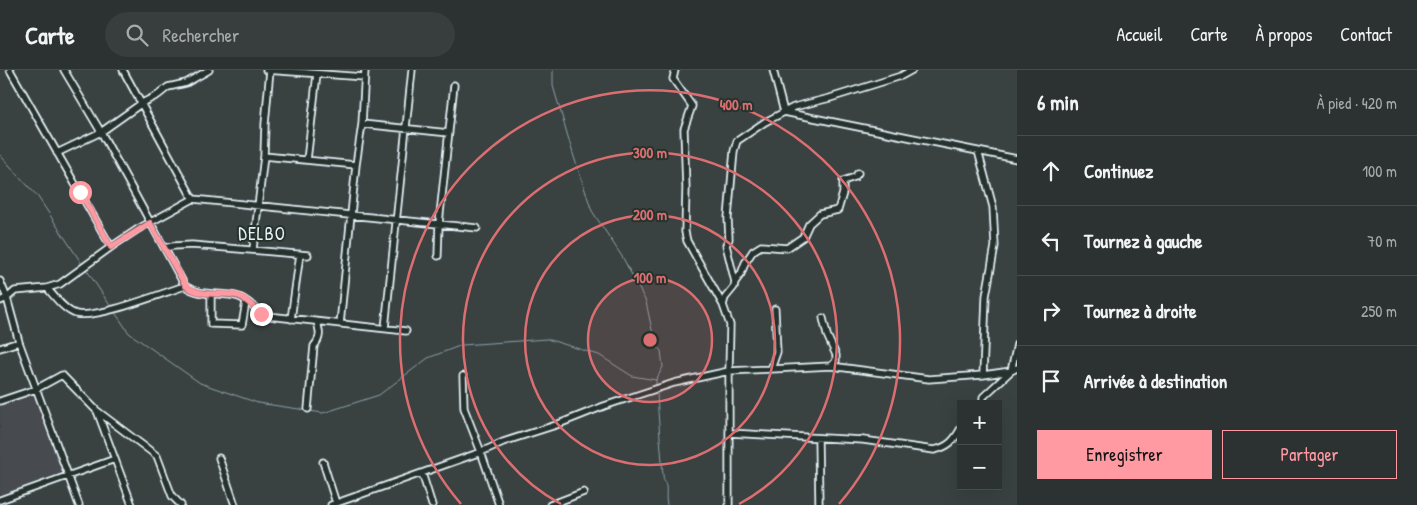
<!DOCTYPE html>
<html lang="fr">
<meta charset="utf-8">
<style>
:root{--surface:#2b3231;--page:#373e3d;--text:#f1f3f6;--muted:#a6aaab;--line:#474d4d;--accent:#ff9aa2}
body{margin:0;font-family:"Patrick Hand",sans-serif;background:var(--page);color:var(--text)}
.controls{position:absolute;right:15px;bottom:15px;display:grid;overflow:hidden;border-radius:0px;box-shadow:0 5px 20px #0002}
.controls button{width:45px;height:45px;display:grid;place-items:center;padding:0;border:0;border-bottom:1px solid var(--line);background:var(--surface);color:var(--text);font:25px sans-serif}
.stop{position:absolute;width:15px;height:15px;margin:-11px;border:4px solid #ff9aa2;border-radius:50%;background:#fff}
.stop.end{background:#ff9aa2;border-color:#fff;box-shadow:0 1px 5px #0008}
.list{margin:0;padding:0;list-style:none}
h2{display:flex;justify-content:space-between;align-items:center;height:65px;margin:0;padding:0 20px;font-size:21px}
h2 small{font-size:16px;font-weight:400;color:var(--muted)}
.list li{display:grid;grid-template-columns:32px 1fr auto;gap:15px;align-items:center;box-sizing:border-box;height:70px;padding:0 20px;border-top:1px solid var(--line)}
.list b{display:block;font-size:19px;white-space:nowrap}
.list em{font-size:16px;font-style:normal;color:var(--muted)}
.actions{display:flex;gap:10px;padding:15px 20px}
.actions a{flex:1;padding:11px 0;border:1px solid var(--accent);border-radius:0px;text-align:center;font-size:18px;color:var(--accent)}
.actions .main{background:var(--accent);color:#111}
.icon{flex:none;width:28px;height:28px;fill:none;stroke:currentColor;stroke-width:2;stroke-linecap:round;stroke-linejoin:round}
.map{position:relative;flex:none;width:1017px;height:435px;overflow:hidden}
header{display:flex;align-items:center;gap:30px;box-sizing:border-box;height:70px;padding:0 25px;background:var(--surface);border-bottom:1px solid var(--line)}
header strong{font-size:24px}
nav{display:flex;gap:28px;margin-inline-start:auto;font-size:18px}
.search{width:350px;height:45px;background:var(--page);display:flex;align-items:center;gap:12px;box-sizing:border-box;padding:0 18px;border-radius:28px;color:var(--muted);font-size:19px}
main{display:flex}
aside{flex:1;background:var(--surface)}
.map>svg:first-child{display:block}
.built{fill:#464c4f}
.lines{fill:none;stroke-linecap:round;stroke-linejoin:round}
.stream{stroke:#8da0a9;stroke-width:1}
.minor-casing{stroke:#e8f1f8;stroke-width:9}
.minor{stroke:#26332d;stroke-width:5.5}
.route{stroke:#ff9aa2;stroke-width:6}
.ring{fill:none;stroke:#dc6e71;stroke-width:2.5}
.labels{text-anchor:middle;dominant-baseline:central;stroke-width:4;stroke-linejoin:round;paint-order:stroke}
.quarter-label{font-size:18px;letter-spacing:1px;fill:#e8f1f8;stroke:#26332d}
.centre{fill:#dc6e71;stroke:#26332d;stroke-width:2.5}
.ring-label{font-size:15px;text-anchor:middle;font-weight:bold;fill:#dc6e71;stroke:#26332d;stroke-width:4;stroke-linejoin:round;paint-order:stroke}
</style>
<header>
<strong>Carte</strong>
<div class="search"><svg class="icon" aria-label="search" viewBox="0 0 24 24"><circle cx="10" cy="10" r="6"/><path d="M15 15l6 6"/></svg>Rechercher</div>
<nav><a>Accueil</a><a>Carte</a><a>À propos</a><a>Contact</a></nav>
</header>
<main>
<div class="map">
<svg width="1017" height="435" viewBox="0 0 1017 435">
<rect width="100%" height="100%" fill="#394241"/>
<filter id="ink" filterUnits="userSpaceOnUse"><feTurbulence type="fractalNoise" baseFrequency=".02" numOctaves="2"/><feDisplacementMap in="SourceGraphic" scale="10" xChannelSelector="R" yChannelSelector="G"/><feConvolveMatrix kernelMatrix="1 2 1 2 8 2 1 2 1" color-interpolation-filters="sRGB"/></filter>
<g filter="url(#ink)">
<path class="built" d="M36 323 65 401 0 425V335Z"/>
<g class="lines">
<path class="stream" d="M553 0V16L574 87 592 141 623 188 646 232 655 274 661 281 663 297 656 310V315
M0 85 38 127 82 194
M86 199 111 237
M114 241 129 263 200 313 258 333 306 340
M657 322C658 349 661 377 663 405 663 409 665 412 666 416 667 422 665 427 667 435
M309 341 323 343 379 325 428 288 462 275 547 269 599 285 632 306 656 310"/>
<defs>
<path id="minor" d="M10 0 111 177
M64 0 101 62 185 216C202 228 221 221 239 227 250 231 257 242 268 246L406 261
M123 0 193 129
M266 0 364 7
M675 0 673 9 692 36 684 59 686 118 685 162 687 171 723 235
M773 0 784 42 1017 89
M362 54 449 63
M978 81 993 137 995 176 986 226 983 305
M57 83 101 62 142 33 158 25 168 17 186 13 209 0
M264 86 356 95
M307 90 317 4
M165 178 173 176 192 175 308 185
M253 179 264 86 265 54 270 0
M438 186 439 153 454 15
M0 211 7 228 19 272 79 435
M735 212 741 204 745 193 753 181 761 176 787 178 803 167 809 154 820 144 838 140 843 123V111L855 107 858 103
M47 218C55 227 65 241 76 244 98 249 162 223 185 216
M211 225V254L242 255 246 232
M0 231 7 228 15 221 47 218 60 214 111 177 138 159 193 129 477 158
M823 248 827 265 836 285V291L831 296
M291 249 300 184
M340 254 356 95 362 54 365 0
M385 258 412 0
M0 278 19 272
M771 299 777 282 775 239
M463 306 464 338 481 382 499 435
M0 331 36 319 62 305 96 340 157 386 172 426 181 435
M983 334V327L1011 301 1017 274
M308 339 314 276C321 268 320 262 317 252
M97 341 132 435
M729 363 863 370 934 380C948 377 954 371 961 358
M818 368 819 435
M219 388 235 435
M323 392 336 433
M422 403 432 435
M0 430 115 389
M331 435 481 382 503 372 556 355 604 336 674 313 729 301 730 255 723 235 725 228 734 217 735 212 726 175 729 169 728 148 734 81 737 71 765 52 794 37 830 28 901 6 912 0
M550 435 584 422
M729 435V301L831 296 929 309 983 305 1011 301 1017 298"/>
</defs>
<use href="#minor" class="minor-casing"/>
<use href="#minor" class="minor"/>
</g>
</g>
<g class="lines" filter="url(#ink)">
<path class="route" d="M80 122 111 177 150 153 186 216C205 230 228 219 243 228 249 232 255 239 261 244"/>
</g>
<circle cx="650" cy="270" r="62" fill="#dc6e71" fill-opacity=".12"/>
<g class="ring">
<circle cx="650" cy="270" r="62"/>
<circle cx="650" cy="270" r="125"/>
<path d="M561 434A187 187 0 1 1 739 434"/>
<path d="M461 434A250 250 0 1 1 839 434"/>
</g>
<g class="labels">
<g class="quarter-label">
<text x="262" y="163">DELBO</text>
</g>
</g>
<circle cx="650" cy="270" r="8" class="centre"/>
<g class="ring-label">
<text x="736" y="40">400 m</text>
<text x="650" y="88">300 m</text>
<text x="650" y="150">200 m</text>
<text x="650" y="213">100 m</text>
</g>
</svg>
<div class="controls">
<button>+</button>
<button>−</button>
</div>
<div class="stop" style="left:80px;top:122px"></div>
<div class="stop end" style="left:261px;top:244px"></div>
</div>
<aside>
<h2>6 min<small>À pied · 420 m</small></h2>
<ul class="list">
<li><svg class="icon" aria-label="ahead" viewBox="0 0 24 24"><path d="M12 20V5M6 11l6-6 6 6"/></svg><div><b>Continuez</b></div><em>100 m</em></li>
<li><svg class="icon" aria-label="left" viewBox="0 0 24 24"><path d="M17 20v-9H6M10 6l-5 5 5 5"/></svg><div><b>Tournez à gauche</b></div><em>70 m</em></li>
<li><svg class="icon" aria-label="right" viewBox="0 0 24 24"><path d="M7 20v-9h11M14 6l5 5-5 5"/></svg><div><b>Tournez à droite</b></div><em>250 m</em></li>
<li><svg class="icon" aria-label="arrive" viewBox="0 0 24 24"><path d="M6 21V4h12l-3 4 3 4H6"/></svg><div><b>Arrivée à destination</b></div></li>
</ul>
<div class="actions"><a class="main">Enregistrer</a><a>Partager</a></div>
</aside>
</main>
